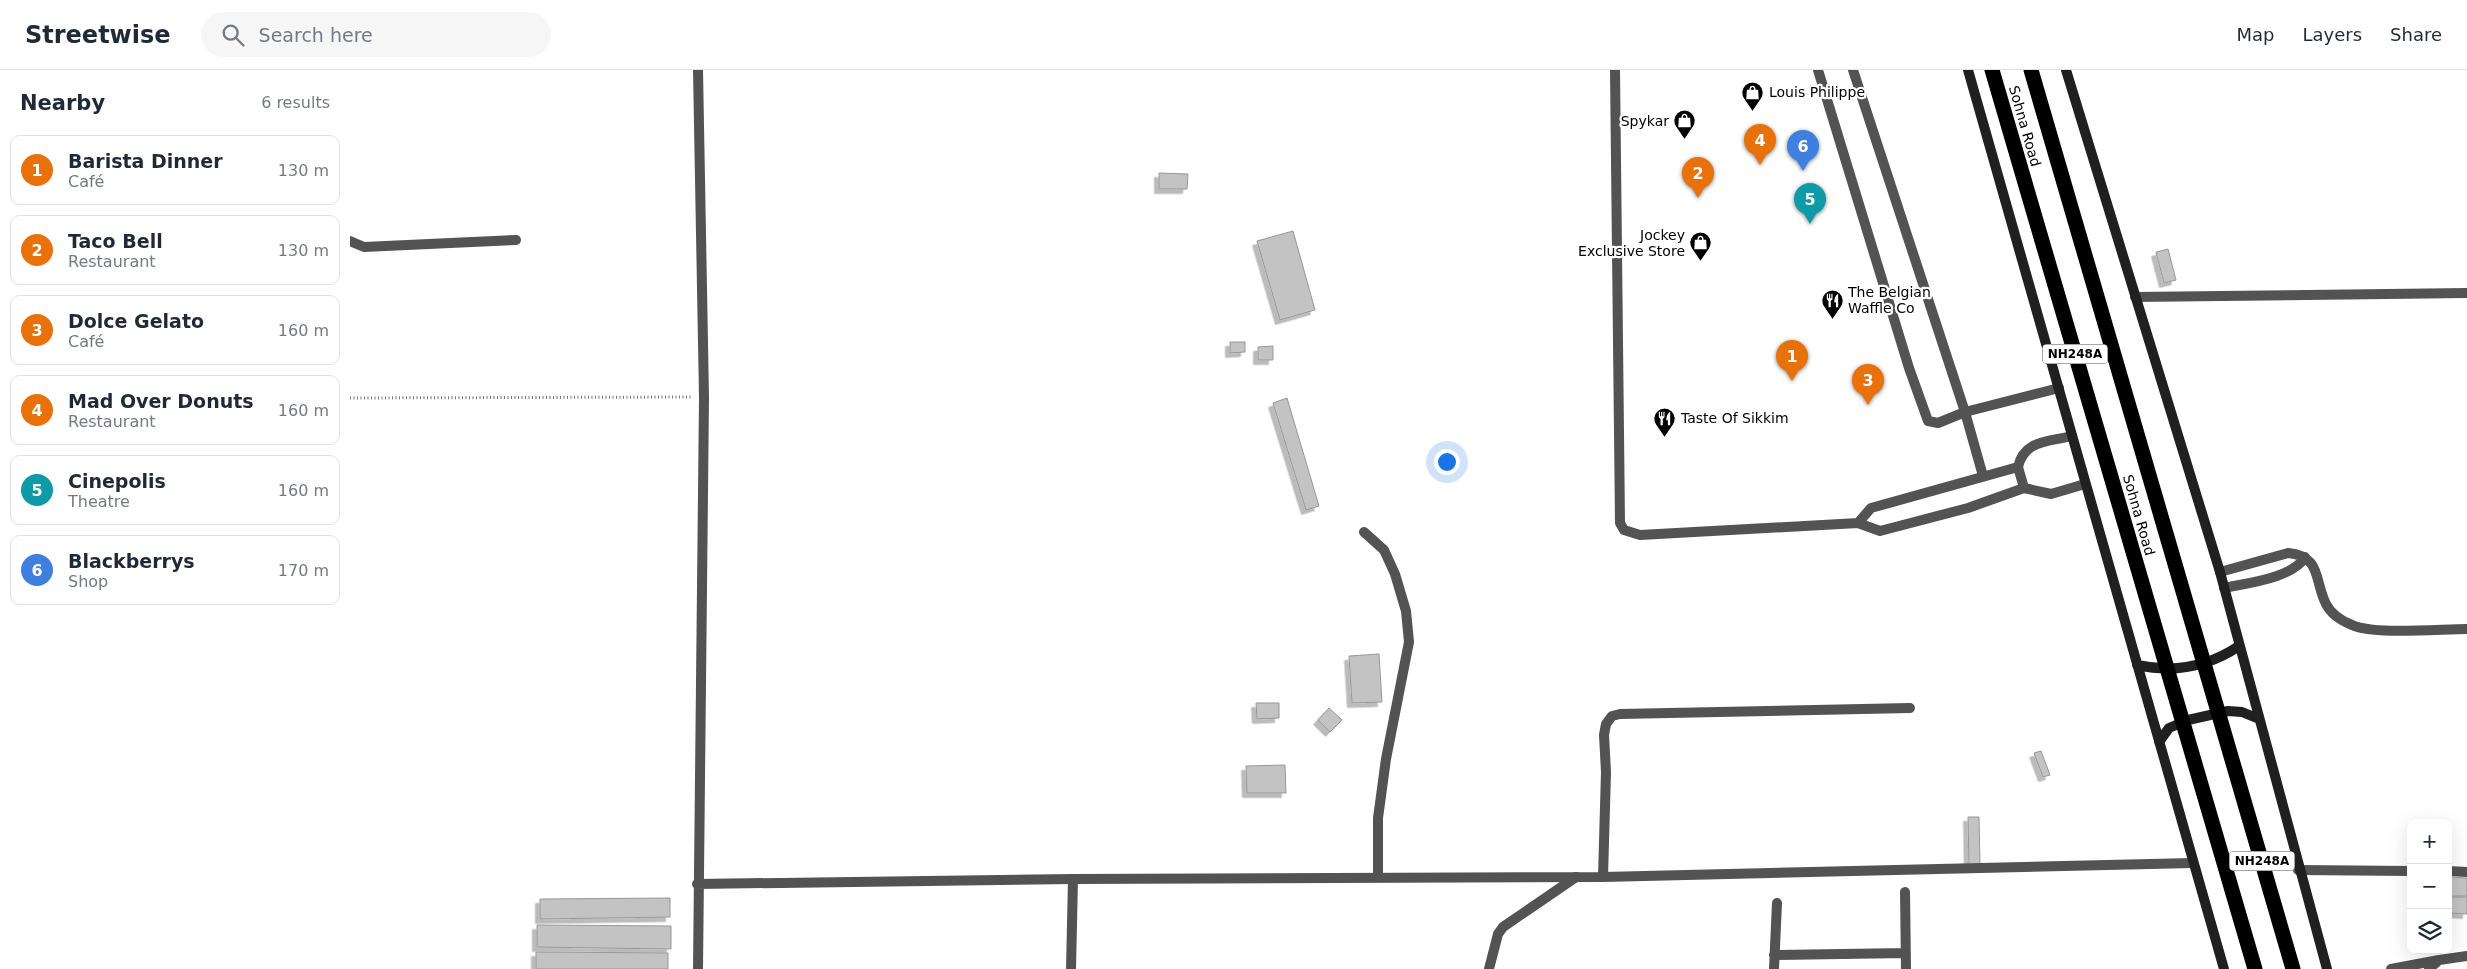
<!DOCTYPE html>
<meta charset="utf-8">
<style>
:root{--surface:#fff;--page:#f6f6f7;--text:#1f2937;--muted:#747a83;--line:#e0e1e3;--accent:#db2777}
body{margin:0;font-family:"DejaVu Sans",sans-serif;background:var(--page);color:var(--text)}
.controls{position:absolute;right:15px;bottom:15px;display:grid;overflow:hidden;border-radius:10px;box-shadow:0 5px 20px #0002}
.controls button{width:45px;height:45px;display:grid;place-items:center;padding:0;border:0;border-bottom:1px solid var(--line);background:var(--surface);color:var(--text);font:25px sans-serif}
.you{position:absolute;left:1096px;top:391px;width:18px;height:18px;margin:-12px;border:4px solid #fff;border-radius:50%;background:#1a73e8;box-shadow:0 0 0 8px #1a73e833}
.badge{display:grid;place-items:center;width:32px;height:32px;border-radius:50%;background:var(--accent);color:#fff;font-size:16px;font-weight:700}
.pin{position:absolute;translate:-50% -41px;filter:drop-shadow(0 1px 2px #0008)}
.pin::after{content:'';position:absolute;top:26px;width:18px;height:15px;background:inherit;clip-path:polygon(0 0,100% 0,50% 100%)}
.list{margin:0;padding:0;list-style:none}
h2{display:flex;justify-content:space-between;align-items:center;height:65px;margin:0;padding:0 20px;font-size:21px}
h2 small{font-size:16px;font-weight:400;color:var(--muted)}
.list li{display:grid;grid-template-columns:32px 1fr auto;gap:15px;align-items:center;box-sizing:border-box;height:70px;margin:0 10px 10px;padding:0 10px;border:1px solid var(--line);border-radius:10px}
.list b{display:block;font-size:19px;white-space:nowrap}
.list p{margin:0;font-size:16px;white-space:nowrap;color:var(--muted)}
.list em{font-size:16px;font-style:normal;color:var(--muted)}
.icon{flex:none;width:28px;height:28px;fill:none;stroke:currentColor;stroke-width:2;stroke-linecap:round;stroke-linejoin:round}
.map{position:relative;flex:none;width:2117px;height:899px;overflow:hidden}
header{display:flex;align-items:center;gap:30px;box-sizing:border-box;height:70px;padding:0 25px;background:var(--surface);border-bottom:1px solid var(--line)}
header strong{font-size:24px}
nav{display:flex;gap:28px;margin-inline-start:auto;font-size:18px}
.search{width:350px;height:45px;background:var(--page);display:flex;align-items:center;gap:12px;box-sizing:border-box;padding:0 18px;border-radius:28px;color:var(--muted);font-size:19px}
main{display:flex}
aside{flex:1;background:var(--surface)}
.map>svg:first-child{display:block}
.building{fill:#c3c3c3;stroke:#979797;filter:url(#shadow)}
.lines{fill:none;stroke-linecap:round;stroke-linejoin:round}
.path{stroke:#757575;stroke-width:3;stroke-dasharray:1 2.5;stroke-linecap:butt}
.lane{stroke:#535353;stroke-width:10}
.street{stroke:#535353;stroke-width:10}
.secondary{stroke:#202020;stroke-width:10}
.highway{stroke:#000;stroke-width:15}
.labels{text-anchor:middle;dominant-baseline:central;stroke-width:4.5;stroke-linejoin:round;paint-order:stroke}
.shield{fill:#fff;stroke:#4c4c4c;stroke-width:1}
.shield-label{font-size:12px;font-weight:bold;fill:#000}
.poi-label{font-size:14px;fill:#000;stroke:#fff;text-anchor:start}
.street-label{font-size:14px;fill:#000;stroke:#fff}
</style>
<header>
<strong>Streetwise</strong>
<div class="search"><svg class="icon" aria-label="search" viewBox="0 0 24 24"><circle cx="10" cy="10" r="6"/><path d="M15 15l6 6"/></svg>Search here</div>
<nav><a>Map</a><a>Layers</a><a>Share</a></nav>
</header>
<main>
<aside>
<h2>Nearby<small>6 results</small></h2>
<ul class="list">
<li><span class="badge" style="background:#e8710a">1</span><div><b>Barista Dinner</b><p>Café</p></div><em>130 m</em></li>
<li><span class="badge" style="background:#e8710a">2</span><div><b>Taco Bell</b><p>Restaurant</p></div><em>130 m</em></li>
<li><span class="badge" style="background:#e8710a">3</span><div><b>Dolce Gelato</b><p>Café</p></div><em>160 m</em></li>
<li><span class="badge" style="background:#e8710a">4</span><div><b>Mad Over Donuts</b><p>Restaurant</p></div><em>160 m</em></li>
<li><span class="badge" style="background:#0f9aa8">5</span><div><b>Cinepolis</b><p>Theatre</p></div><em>160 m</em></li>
<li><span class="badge" style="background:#3f7fe0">6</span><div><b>Blackberrys</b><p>Shop</p></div><em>170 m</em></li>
</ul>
</aside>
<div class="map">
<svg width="2117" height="899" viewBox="0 0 2117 899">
<defs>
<filter id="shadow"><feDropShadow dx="-4.5" dy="4.5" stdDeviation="0" flood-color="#0004"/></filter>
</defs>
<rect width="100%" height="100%" fill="#fff"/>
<path class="building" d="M809 103 838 104 837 119H809Z
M943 161 965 240 930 250 907 171Z
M1818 179 1826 210 1814 213 1806 182Z
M880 272H895V282L880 283Z
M923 276V290H908V277Z
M937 328 969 436 956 440 923 333Z
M1029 584 1032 632 1002 633 999 586Z
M906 633H929V648L907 649Z
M979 638 992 650 980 662 968 650Z
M1691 681 1700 705 1693 707 1684 683Z
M935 695 936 723H897L896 696Z
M1618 747H1629L1630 794 1619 795Z
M2101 807 2117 808V826H2100Z
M2098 827H2117V844L2098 843Z
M320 828V847L190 849V829Z
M187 855 321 856V879L187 877Z
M186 882 318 883V899H186Z"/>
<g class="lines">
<path class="path" d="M0 328 341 327"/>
<path class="lane" d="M1265 0 1270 453 1274 460 1290 465 1508 453 1530 461 1618 438 1674 418 1701 424 1735 414
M1468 0 1559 298 1578 351 1588 353 1615 342 1709 318
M1503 0 1615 342 1633 406
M1668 397 1674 418
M1508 453 1521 438 1668 397C1674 370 1698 372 1722 366
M1014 462 1034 480 1045 504 1056 541 1059 572 1036 689 1028 748V807
M1870 502 1938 483C1972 486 1964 511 1976 534 1981 544 1992 551 2002 555 2023 565 2090 559 2117 559
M1874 518C1897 513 1943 508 1955 487
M721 899 723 809
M1139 899 1148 864 1153 857 1226 807
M2041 899 2089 890
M2079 899 2089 890 2117 886"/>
<path class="street" d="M0 171 14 177 166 170
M1785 227 2117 223
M1948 800 2061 801
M2098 801 2117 802
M1253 807 1256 702 1254 665 1256 654 1262 646 1270 644 1560 638
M347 814 723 809 1253 807 1843 793
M1555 822 1556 899
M1424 885 1556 883
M348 899 354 327 348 0
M1424 899 1427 833"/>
<path class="secondary" d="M1618 0 1874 899
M1716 0 1870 502 1977 899
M1787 595C1824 603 1858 597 1889 576
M1809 672 1819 658 1838 650 1878 641 1892 642 1909 649"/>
<path class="highway" d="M1642 0 1905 899
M1681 0 1943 899"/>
</g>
<defs>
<symbol id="shop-pin" viewBox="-11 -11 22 30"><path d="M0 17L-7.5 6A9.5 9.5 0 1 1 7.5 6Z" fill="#000" stroke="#fff"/><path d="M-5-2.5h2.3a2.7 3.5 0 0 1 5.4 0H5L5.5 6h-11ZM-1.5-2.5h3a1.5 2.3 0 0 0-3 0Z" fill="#fff"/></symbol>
<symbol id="restaurant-pin" viewBox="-11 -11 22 30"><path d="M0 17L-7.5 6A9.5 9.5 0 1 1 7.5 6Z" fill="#000" stroke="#fff"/><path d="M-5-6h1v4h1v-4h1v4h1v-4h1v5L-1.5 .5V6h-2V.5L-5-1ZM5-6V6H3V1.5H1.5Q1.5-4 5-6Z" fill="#fff"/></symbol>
</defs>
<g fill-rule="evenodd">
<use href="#shop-pin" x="1390" y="10" width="25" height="34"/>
<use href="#shop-pin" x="1322" y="38" width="25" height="34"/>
<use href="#shop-pin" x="1338" y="160" width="25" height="34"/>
<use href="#restaurant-pin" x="1470" y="218" width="25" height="34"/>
<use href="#restaurant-pin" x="1302" y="336" width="25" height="34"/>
</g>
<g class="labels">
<g class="shield">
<rect x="1692.5" y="274.5" width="65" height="19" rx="4"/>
<rect x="1879.5" y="781.5" width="65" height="19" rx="4"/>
</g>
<g class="shield-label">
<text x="1725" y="284">NH248A</text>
<text x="1912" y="791">NH248A</text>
</g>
<g class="poi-label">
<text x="1419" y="22">Louis Philippe</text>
<text x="1319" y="51" text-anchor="end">Spykar</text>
<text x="1335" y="165" text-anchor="end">Jockey<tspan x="1335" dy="16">Exclusive Store</tspan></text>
<text x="1498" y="222">The Belgian<tspan x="1498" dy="16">Waffle Co</tspan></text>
<text x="1331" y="348">Taste Of Sikkim</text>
</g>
<g class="street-label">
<text transform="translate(1675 56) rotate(74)">Sohna Road</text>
<text transform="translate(1789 445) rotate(74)">Sohna Road</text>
</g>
</g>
</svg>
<div class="controls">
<button>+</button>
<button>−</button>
<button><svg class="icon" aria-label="layers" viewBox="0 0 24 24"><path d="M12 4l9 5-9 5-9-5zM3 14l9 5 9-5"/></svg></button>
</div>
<div class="you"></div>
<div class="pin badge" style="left:1442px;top:311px;background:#e8710a">1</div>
<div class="pin badge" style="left:1348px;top:128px;background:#e8710a">2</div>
<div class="pin badge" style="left:1518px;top:335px;background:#e8710a">3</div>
<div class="pin badge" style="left:1410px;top:95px;background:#e8710a">4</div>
<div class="pin badge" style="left:1460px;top:154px;background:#0f9aa8">5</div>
<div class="pin badge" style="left:1453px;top:101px;background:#3f7fe0">6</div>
</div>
</main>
